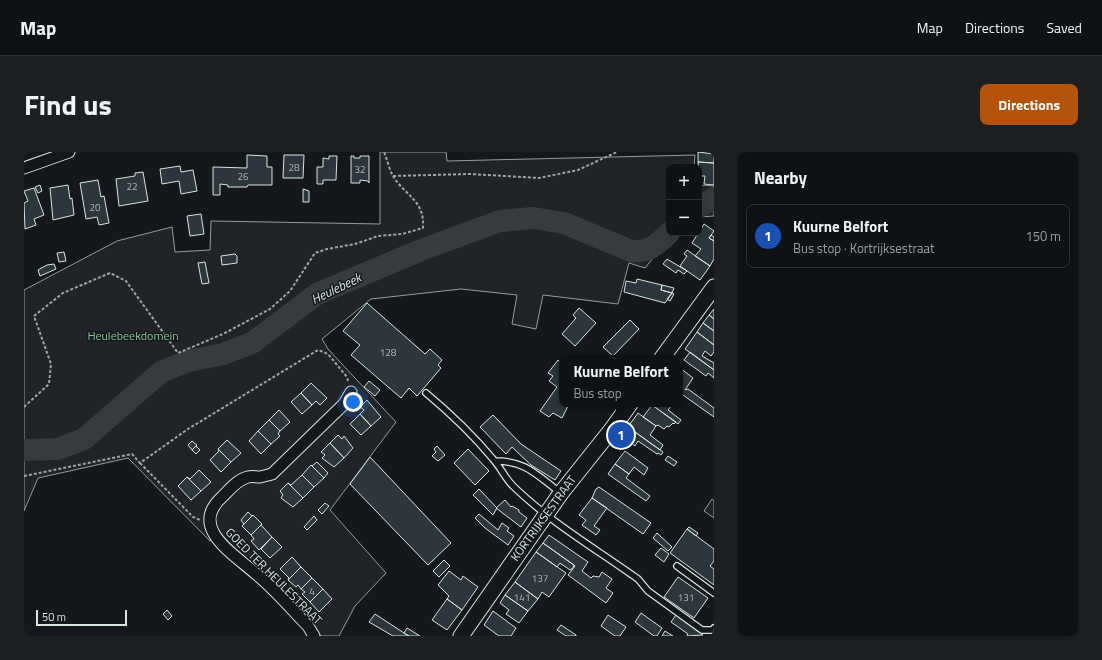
<!DOCTYPE html>
<meta charset="utf-8">
<style>
:root{--surface:#0f1215;--page:#1d2022;--text:#f1f3f6;--muted:#9b9ea0;--line:#2f3234;--accent:#b45309}
body{margin:0;font-family:"Titillium Web",sans-serif;background:var(--page);color:var(--text)}
.controls{position:absolute;right:12px;top:12px;display:grid;overflow:hidden;border-radius:8px;box-shadow:0 4px 16px #0002}
.controls button{width:36px;height:36px;display:grid;place-items:center;padding:0;border:0;border-bottom:1px solid var(--line);background:var(--surface);color:var(--text);font:20px sans-serif}
.scale{position:absolute;left:12px;bottom:10px;width:91px;box-sizing:border-box;padding-left:4px;border:2px solid #d8e6dc;border-top:0;font-size:11px;line-height:14px;white-space:nowrap;color:#d8e6dc;-webkit-text-stroke:3px #14181c;paint-order:stroke}
.you{position:absolute;left:329px;top:250px;width:14px;height:14px;margin:-10px;border:3px solid #fff;border-radius:50%;background:#1a73e8;box-shadow:0 0 0 6px #1a73e833}
.badge{display:grid;place-items:center;width:26px;height:26px;border-radius:50%;background:var(--accent);color:#fff;font-size:13px;font-weight:700}
.pin{position:absolute;translate:-50% -50%;border:2px solid #fff;box-shadow:0 1px 4px #0006}
.popup{position:absolute;left:535px;top:203px;width:124px;height:52px;box-sizing:border-box;display:grid;place-content:center;border-radius:8px;background:var(--surface);filter:drop-shadow(0 1px 3px #0005);font-size:13px;white-space:nowrap;color:var(--muted)}
.popup b{font-size:15px;color:var(--text)}
.popup::after{content:'';position:absolute;left:50%;top:100%;margin-left:-8px;border:8px solid transparent;border-top-color:var(--surface)}
.list{margin:0;padding:0;list-style:none}
h2{display:flex;justify-content:space-between;align-items:center;height:52px;margin:0;padding:0 16px;font-size:17px}
h2 small{font-size:13px;font-weight:400;color:var(--muted)}
.list li{display:grid;grid-template-columns:26px 1fr auto;gap:12px;align-items:center;box-sizing:border-box;height:64px;margin:0 8px 8px;padding:0 8px;border:1px solid var(--line);border-radius:8px}
.list b{display:block;font-size:15px;white-space:nowrap}
.list p{margin:0;font-size:13px;white-space:nowrap;color:var(--muted)}
.list em{font-size:13px;font-style:normal;color:var(--muted)}
.map{position:relative;flex:none;width:690px;height:484px;overflow:hidden;border-radius:8px}
header{display:flex;align-items:center;gap:24px;box-sizing:border-box;height:56px;padding:0 20px;background:var(--surface);border-bottom:1px solid var(--line)}
header strong{font-size:19px}
nav{display:flex;gap:22px;margin-inline-start:auto;font-size:14px}
.intro{display:flex;align-items:center;justify-content:space-between;box-sizing:border-box;height:96px;padding:0 24px}
h1{margin:0;font-size:28px}
.button{padding:10px 18px;border-radius:8px;background:var(--accent);color:#fff;font-size:14px;font-weight:700}
main{display:flex;gap:24px;padding:0 24px}
aside{flex:1;background:var(--surface);border-radius:8px;box-shadow:0 4px 16px #0002}
.map>svg:first-child{display:block}
.green{fill:#202428;stroke:#939e99}
.lines{fill:none;stroke-linecap:round;stroke-linejoin:round}
.river{stroke:#363b3e;stroke-width:22}
.building{fill:#2c363c;stroke:#d8e6dc}
.lane-casing{stroke:#d8e6dc;stroke-width:8}
.street-casing{stroke:#d8e6dc;stroke-width:13}
.secondary-casing{stroke:#d8e6dc;stroke-width:17}
.path{stroke:#9da8a2;stroke-width:2;stroke-dasharray:3 2;stroke-linecap:butt}
.lane{stroke:#14181c;stroke-width:5.5}
.street{stroke:#14181c;stroke-width:11}
.secondary{stroke:#14181c;stroke-width:15}
.labels{text-anchor:middle;dominant-baseline:central;stroke-width:3;stroke-linejoin:round;paint-order:stroke}
.number-label{font-size:10px;fill:#adbab4}
.park-label{font-size:12px;fill:#8ac095;stroke:#14181c}
.street-label{font-size:12px;fill:#d8e6dc;stroke:#14181c}
.water-label{font-size:13px;font-style:italic;fill:#d8e6dc;stroke:#14181c}
</style>
<header>
<strong>Map</strong>
<nav><a>Map</a><a>Directions</a><a>Saved</a></nav>
</header>
<div class="intro"><h1>Find us</h1><a class="button">Directions</a></div>
<main>
<div class="map">
<svg width="690" height="484" viewBox="0 0 690 484">
<rect width="100%" height="100%" fill="#14181c"/>
<path class="green" d="M356 0H422L423 9 671 3 670 15H645V81H649L621 116 605 111 594 152 519 143 512 177 488 172 493 143 437 137 347 147 298 187 304 197 372 270 306 358 362 421 331 454 315 484H297L288 473 194 381 186 389 104 306 14 326 0 359V138L93 89 148 75 151 100 186 98 187 69 356 72Z
M675 33 690 34V64L675 65Z
M688 347 690 349V366L680 359Z"/>
<g class="lines">
<path class="river" d="M675 55 690 46
M0 298 34 297 60 287 137 220 164 209 199 202 228 191 293 142 397 98 476 69 509 66 540 71 607 99C624 101 633 93 645 81"/>
</g>
<path class="building" d="M674 0 690 2V11L674 10Z
M223 3 243 4V15H248V33H224L223 35H204V33L196 32V43H189V15L223 16Z
M260 3H280L279 26H259Z
M305 4H313L312 28H299V32H293V15H299V6L305 7Z
M327 4H330V6H336V4H345V31L344 29 336 28V31H327Z
M674 10 690 11V33L680 32 681 24H675Z
M156 14 157 20 169 18 173 39 157 42 155 29 138 32 136 17Z
M119 20 124 49 95 54 92 27 111 24V21Z
M74 28 77 45 80 44 85 71 75 73 73 65 62 67 56 31Z
M16 33 18 39 14 41 11 35Z
M44 33 46 47 48 46 50 63 29 68 26 36Z
M10 36 20 63 10 67 12 73 1 77 0 51 4 49 0 39Z
M279 37 285 39V50H279Z
M177 62 180 82 166 84 163 64Z
M680 72 690 79 685 86 690 89V107L686 114 671 104 677 97 668 91Z
M687 83 690 85V89L685 86Z
M663 98 686 114 676 128 656 114 663 104 660 102Z
M40 100 42 109 35 110 33 101Z
M211 102 213 104V111L198 113 197 104Z
M643 107 663 119 660 122 654 118 652 121 639 112Z
M181 110 185 131 178 132 174 111Z
M30 112 32 117 16 124 14 118 23 113Z
M613 127 638 133 637 138 648 141 641 151 600 140 602 129 612 131Z
M638 133 650 136 648 141 637 138Z
M648 141 650 142 646 149 643 147Z
M343 151 401 202 406 197 418 208 414 213 417 216 393 244 385 236 377 246 327 203 336 193 319 179Z
M555 156 572 171 551 194 538 182 552 166 549 163Z
M690 157V167L685 163Z
M685 163 690 167V179L679 171Z
M606 168 615 177 589 204 579 195Z
M679 171 690 179V193L673 180Z
M673 180 690 193V200L687 204 681 199 678 204 690 211V218L661 197Z
M666 200 690 218V226L684 221 682 224 660 208Z
M534 208 538 212V252H545L538 266 529 261 525 265 516 259 533 235 525 229 529 224 524 221Z
M656 216 669 226 661 238 664 237 690 256V265L656 241Z
M345 229 356 238 351 244 340 235Z
M287 231 303 246 296 253 292 249 288 253 277 241Z
M277 241 288 253 278 262 267 250Z
M343 248 357 265 347 274 336 262 340 258 336 255Z
M649 252 644 258 657 268 654 272 628 253Z
M628 253 652 270 650 272 649 271 645 275 643 274 640 277 634 273 632 274 619 265Z
M255 258 266 270 256 279 245 268Z
M614 261 632 274 626 283 639 293 636 298 604 275Z
M336 262 347 274 337 283 326 272Z
M469 263 497 292 537 319 531 328 507 313 488 295 482 302 456 275Z
M245 268 256 279 254 282 256 284 247 292 234 279Z
M604 275 639 300 637 303 634 301 633 302 614 289 611 294 597 284Z
M234 279 247 292 237 302 225 289Z
M314 283 318 287 320 284 329 296 320 306 306 291Z
M203 288 217 301 207 310 194 297Z
M168 289 173 293 168 298 164 293Z
M306 291 320 306 310 315 298 306 301 303 297 300Z
M172 294 176 298 172 302 168 298Z
M413 294 421 303 414 309 408 304 412 300 410 297Z
M194 297 207 310 197 320 186 308 195 299Z
M444 297 465 319 451 333 430 311Z
M601 299 624 316 620 323 610 315 605 322 591 312Z
M644 304 653 310 650 314 641 308Z
M346 305 427 391 404 413 326 332Z
M293 310 304 321 300 326 288 314Z
M591 312 605 322 602 326 626 344 622 349 584 322Z
M287 313 300 326 290 335 278 323Z
M175 318 187 330 177 339 163 325 166 327Z
M278 323 290 335 279 346 264 331 267 333Z
M163 325 177 339 167 348 154 334Z
M264 331 279 346 269 355 257 346 259 343 256 339Z
M575 335 627 371 619 382 568 346 572 337Z
M455 337 473 356 469 363 449 343Z
M568 346 583 356 570 374 576 378 572 383 558 373 562 368 555 363Z
M481 348 487 355 488 354 495 358V360L503 366 497 375 472 356Z
M301 351 305 354 298 362 294 358Z
M224 360 228 364 220 372 217 368Z
M455 362 474 378 478 371 485 376 483 379 490 384 484 393 461 376 451 366Z
M229 363 238 372 227 383 218 374Z
M290 364 293 368 283 378 280 375Z
M237 373 248 385 235 398 227 389 230 387 227 383Z
M665 375 674 381 672 384 663 377Z
M663 377 690 397V409L686 414 690 417V433L646 401Z
M633 381 648 395 644 399 629 386Z
M525 383 564 410 558 419 567 426 569 424 575 425 578 420 588 427 582 436 589 441 582 451 544 423 551 414 519 391Z
M248 385 258 395 246 406 237 397Z
M519 391 550 413 549 416 546 418 536 411 533 415 512 400Z
M637 396 645 402 640 410 631 403Z
M512 400 542 421 525 445 518 440 514 447 491 430Z
M268 405 277 415 264 428 265 426 256 417Z
M420 408 426 414 415 425 409 419Z
M277 415 288 426 277 437 274 433 272 435 264 428Z
M425 419 437 428 439 424 454 435 438 458 423 447 425 444 414 433Z
M654 425 684 446 670 466 640 445Z
M288 426 299 437 286 450 278 442 281 440 277 437Z
M491 430 514 447 504 459 481 443Z
M299 437 308 447 295 460 286 450Z
M481 443 504 459 495 471 482 462 485 458 476 451Z
M423 447 438 458 423 478 408 468Z
M143 458 148 464 144 468 139 462Z
M469 459 492 476 487 484H475L460 473Z
M617 461 638 476 633 484H630L611 470Z
M351 462 380 481 385 484H369L345 470Z
M584 463 602 475 596 484H591L577 474Z
M652 463 679 483 663 484 664 482 647 470Z
M537 473 552 483V484H542L533 478Z
M383 476 396 484H385L380 481Z
M641 479 649 484H638Z"/>
<g class="lines">
<defs>
<path id="lane" d="M402 241C426 261 449 283 469 307 477 316 481 326 489 334 526 370 572 397 614 427L624 439 678 478H689L690 476
M471 309C503 309 512 323 537 341
M653 414 690 441"/>
<path id="street" d="M0 16 45 0
M290 484 284 474C267 457 251 437 232 422 210 402 164 376 198 345 205 338 214 327 224 325 228 324 232 325 236 325 240 324 244 323 248 322L320 252 327 240"/>
<path id="secondary" d="M638 206 690 135
M437 484 537 341 588 277 606 252"/>
</defs>
<use href="#lane" class="lane-casing"/>
<use href="#street" class="street-casing"/>
<use href="#secondary" class="secondary-casing"/>
<path class="path" d="M369 24 446 22 515 26 554 18 593 0
M0 255 25 232 27 212 10 164 39 141 86 121 102 129 154 201 199 182 246 157 266 139 291 101 303 97 331 92 354 84 378 82 399 76C401 48 381 44 369 24 365 17 363 7 360 0
M116 311 169 365 176 368
M0 324 108 302 116 311 164 277 294 198 304 202 323 225 324 229"/>
<use href="#lane" class="lane"/>
<use href="#street" class="street"/>
<use href="#secondary" class="secondary"/>
</g>
<g class="labels">
<g class="number-label">
<text x="270" y="15">28</text>
<text x="336" y="17">32</text>
<text x="219" y="24">26</text>
<text x="108" y="34">22</text>
<text x="71" y="55">20</text>
<text x="364" y="200">128</text>
<text x="516" y="426">137</text>
<text x="288" y="439">4</text>
<text x="498" y="445">141</text>
<text x="662" y="445">131</text>
</g>
<g class="park-label">
<text x="109" y="183">Heulebeekdomein</text>
</g>
<g class="street-label">
<text transform="translate(519 366) rotate(-54)">KORTRIJKSESTRAAT</text>
<text transform="translate(250 424) rotate(45)">GOED TER HEULESTRAAT</text>
</g>
<g class="water-label">
<text transform="translate(312 136) rotate(-26)">Heulebeek</text>
</g>
</g>
</svg>
<div class="controls">
<button>+</button>
<button>−</button>
</div>
<div class="scale">50 m</div>
<div class="you"></div>
<div class="pin badge" style="left:597px;top:283px;background:#1a4fb4">1</div>
<div class="popup"><b>Kuurne Belfort</b>Bus stop</div>
</div>
<aside>
<h2>Nearby<small></small></h2>
<ul class="list">
<li><span class="badge" style="background:#1a4fb4">1</span><div><b>Kuurne Belfort</b><p>Bus stop · Kortrijksestraat</p></div><em>150 m</em></li>
</ul>
</aside>
</main>
